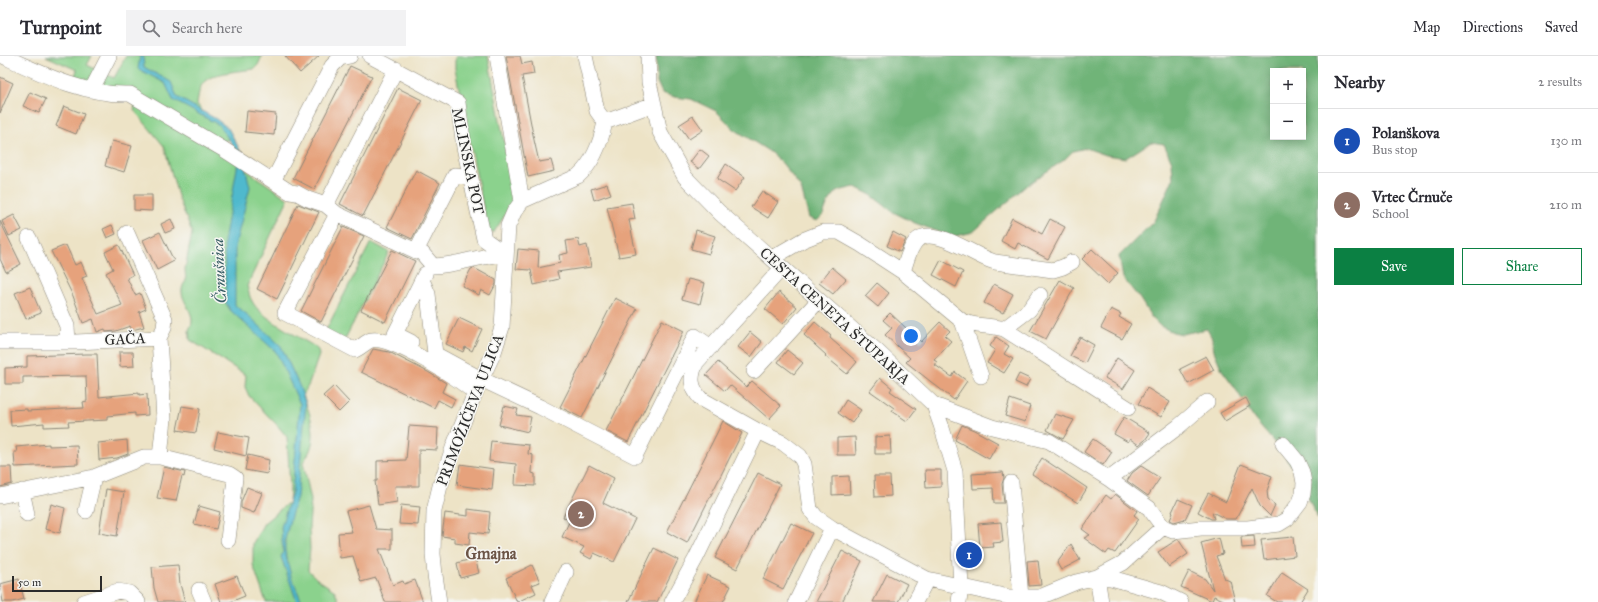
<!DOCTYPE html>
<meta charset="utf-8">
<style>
:root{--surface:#fff;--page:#f2f2f3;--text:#2b2b33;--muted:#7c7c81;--line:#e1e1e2;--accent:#0b8043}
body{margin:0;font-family:"IM FELL Great Primer",serif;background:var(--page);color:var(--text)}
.controls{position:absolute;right:12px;top:12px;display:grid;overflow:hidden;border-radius:0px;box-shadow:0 2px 10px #0003}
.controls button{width:36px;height:36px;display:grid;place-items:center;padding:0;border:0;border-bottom:1px solid var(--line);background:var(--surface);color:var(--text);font:20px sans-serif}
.scale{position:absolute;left:12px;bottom:10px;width:90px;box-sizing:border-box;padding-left:4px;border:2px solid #2b2b2b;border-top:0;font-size:11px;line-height:14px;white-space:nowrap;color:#2b2b2b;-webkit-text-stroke:3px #f6f6f2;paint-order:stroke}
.you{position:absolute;left:911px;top:280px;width:14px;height:14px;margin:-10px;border:3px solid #fff;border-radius:50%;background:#1a73e8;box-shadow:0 0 0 6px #1a73e833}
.badge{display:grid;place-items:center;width:26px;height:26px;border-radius:50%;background:var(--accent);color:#fff;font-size:13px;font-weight:700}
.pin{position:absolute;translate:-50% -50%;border:2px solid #fff;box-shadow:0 1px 4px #0006}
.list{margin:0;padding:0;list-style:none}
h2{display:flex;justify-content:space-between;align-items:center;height:52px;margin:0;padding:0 16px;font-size:17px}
h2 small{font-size:13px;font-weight:400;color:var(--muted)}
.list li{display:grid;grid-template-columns:26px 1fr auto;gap:12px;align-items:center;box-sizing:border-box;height:64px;padding:0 16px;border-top:1px solid var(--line)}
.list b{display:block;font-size:15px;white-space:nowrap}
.list p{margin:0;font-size:13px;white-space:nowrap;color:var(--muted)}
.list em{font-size:13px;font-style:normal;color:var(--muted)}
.actions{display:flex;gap:8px;padding:12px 16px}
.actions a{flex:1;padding:9px 0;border:1px solid var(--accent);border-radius:0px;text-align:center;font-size:14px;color:var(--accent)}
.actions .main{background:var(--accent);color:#fff}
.icon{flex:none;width:22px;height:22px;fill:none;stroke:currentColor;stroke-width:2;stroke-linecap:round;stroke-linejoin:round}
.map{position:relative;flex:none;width:1318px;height:546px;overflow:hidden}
header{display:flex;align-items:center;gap:24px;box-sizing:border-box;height:56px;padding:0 20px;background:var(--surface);border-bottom:1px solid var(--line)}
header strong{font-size:19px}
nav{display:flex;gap:22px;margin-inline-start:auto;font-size:14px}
.search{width:280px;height:36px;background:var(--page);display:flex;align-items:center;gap:10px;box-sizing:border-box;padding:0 14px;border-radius:0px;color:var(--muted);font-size:15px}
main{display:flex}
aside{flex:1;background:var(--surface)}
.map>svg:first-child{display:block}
.green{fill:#8bd28d;stroke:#5b7e5c}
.forest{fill:#70b478;stroke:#4e7052;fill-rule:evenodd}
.water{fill:#4fb9cd;stroke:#3d727c}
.building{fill:#e6a27c}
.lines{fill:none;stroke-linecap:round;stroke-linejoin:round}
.minor-casing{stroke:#8c8778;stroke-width:16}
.minor{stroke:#fff;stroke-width:15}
.labels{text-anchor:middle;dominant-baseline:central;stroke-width:3;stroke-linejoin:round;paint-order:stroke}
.street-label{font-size:15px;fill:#2b2b2b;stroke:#f6f6f2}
.water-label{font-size:16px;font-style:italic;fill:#385d64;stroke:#f6f6f2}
.neighbourhood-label{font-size:16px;font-weight:bold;fill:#6c5547;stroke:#f6f6f2}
</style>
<header>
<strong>Turnpoint</strong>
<div class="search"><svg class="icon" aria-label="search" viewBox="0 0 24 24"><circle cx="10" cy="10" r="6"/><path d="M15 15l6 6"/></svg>Search here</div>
<nav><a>Map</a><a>Directions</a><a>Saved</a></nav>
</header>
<main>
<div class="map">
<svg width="1318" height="546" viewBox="0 0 1318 546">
<rect width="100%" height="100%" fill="#f6f6f2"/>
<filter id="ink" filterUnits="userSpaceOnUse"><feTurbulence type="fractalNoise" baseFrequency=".025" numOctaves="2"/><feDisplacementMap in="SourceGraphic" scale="8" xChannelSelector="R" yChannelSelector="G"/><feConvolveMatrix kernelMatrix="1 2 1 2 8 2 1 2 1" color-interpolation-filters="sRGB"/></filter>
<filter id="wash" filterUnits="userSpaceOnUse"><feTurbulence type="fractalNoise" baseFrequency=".012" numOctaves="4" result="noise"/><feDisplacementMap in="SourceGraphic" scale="16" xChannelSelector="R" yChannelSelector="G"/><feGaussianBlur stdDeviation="0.9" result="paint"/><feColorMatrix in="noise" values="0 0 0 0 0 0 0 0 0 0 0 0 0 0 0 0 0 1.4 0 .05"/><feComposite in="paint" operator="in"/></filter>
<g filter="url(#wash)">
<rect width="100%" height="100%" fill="#ede3c6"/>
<path class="green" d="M46 0H92L87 9 114 22 126 0H262L258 9 254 13C241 15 215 16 205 25 199 30 198 41 197 48 201 54 207 60 213 65 219 69 227 72 230 79L227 84 222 86 105 33 74 22 77 14Z
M456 0H488L514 139 513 147 494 176H488L455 13V4Z
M136 45 232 104 288 143 247 230C249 235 249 241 252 245 259 261 300 281 315 291L318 294 319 299 309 328 303 339C312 363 320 385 303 406L311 444 309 471 310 493 308 514 317 523 335 535 339 546H266L253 509V487L264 467 289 446 290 431 287 381 277 369 249 340 245 331 246 319 190 284C190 281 189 277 189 274 190 271 192 269 192 265 192 250 174 239 186 225L185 213 192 177 178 140 164 90 134 54Z
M371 186 389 196 344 285 325 276Z"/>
<path class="forest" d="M656 0H1318V463L1296 416 1279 392 1254 363 1234 330 1222 314 1214 295 1212 282 1207 273 1182 278 1173 276 1160 270 1152 262 1140 243 1123 222 1119 200 1154 165 1173 123 1172 106 1164 88 1151 86 1126 102 1106 99 1086 92 1073 95 1064 104 1028 128 973 176 952 181 915 167 893 156 871 139 855 131 837 135 827 148 823 159 817 165 809 162 801 132 783 108 770 96 734 73 716 55 691 43 675 41 662 37 657 26ZM1273 15H1303V81H1273Z"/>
<path class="water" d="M140 0H143L144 11 171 26 177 41 216 63 228 72 242 98 250 131 235 190V249L249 260 281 290 299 329 306 348 297 441 291 460 285 484V495L291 520 302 546H297L281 501 283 496 281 471 292 436 300 348 276 296 230 254 226 247 224 186 238 106 236 94 219 69 173 44 165 27 138 13Z"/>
<g id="blocks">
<path class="building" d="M285 0H319L300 17Z
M506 0H520L522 8 532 6 534 18 522 20 534 84 539 106 551 104 554 115 528 121Z
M350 10 372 20 314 133 293 122Z
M0 21 13 27 0 57Z
M398 32 422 44 363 160 340 148Z
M30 36 46 43 39 57 23 50Z
M64 50 84 58 76 78 56 70Z
M247 55 276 58 274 79 245 76Z
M693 60 703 74 689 83 679 69Z
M112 85 132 90 124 116 105 110Z
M700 93 709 100 699 113 690 106Z
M726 108 745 121 735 135 717 123Z
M416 114 440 127 412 183 387 171Z
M607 128 611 138 594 144 591 133Z
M762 135 778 146 768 162 751 151Z
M134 139H152V155L134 154Z
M632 147 635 163 629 164 636 198 619 201 607 151Z
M298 148 319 156 277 243 257 233Z
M14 159 22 174 9 180 2 165Z
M1012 162 1042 178 1050 163 1065 171 1048 203 1018 187 1015 193 1001 185Z
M171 163 175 173 165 177 161 168Z
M0 165 21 208 6 216 0 203Z
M112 169 116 178 107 182 103 173Z
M343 171 364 180 321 266 301 255Z
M696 174 715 180 709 198 691 193Z
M160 176 174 205 157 214 143 184Z
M893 176 906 183 900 196 887 190Z
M578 183 580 191 587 189 591 211 557 216 559 223 534 229 531 214 516 213 518 193 539 195 538 212 560 207 559 199 568 197 566 185Z
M66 189 75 209 81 206 87 220 82 222 98 258 122 249 106 217 113 213 105 196 119 189 133 219 127 222 135 239 140 237 146 253 139 256 144 271 132 274 130 270 116 275 106 276 105 273 97 276 93 263 83 267 73 240 51 195Z
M1092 193 1118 217 1108 228 1082 203Z
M392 194 415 205 385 266 361 254Z
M941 204 963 216 956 231 933 219Z
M832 211 846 223 833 238 819 227Z
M474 212 496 224V228L490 239 481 234 479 239 462 230 471 213Z
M688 223 705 227 700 248 682 243Z
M1060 224 1074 232 1046 283 1030 275Z
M877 227 889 237 878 251 865 240Z
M994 228 1013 238 1003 257 984 247Z
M30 231 41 257 26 263 15 237Z
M779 236 797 251 783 268 765 253Z
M615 242 637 253 582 362 560 351Z
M1111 253 1121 258 1119 261 1131 268 1122 283 1101 272Z
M890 257 921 286 940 266 950 275 945 280 951 285 934 304 937 306 935 309 952 321 955 316 967 325 954 344 906 306 910 302 885 279 892 272 883 264Z
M459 262 482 273 472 295 465 291 463 296 446 288Z
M662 264 684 275 628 386 606 375Z
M815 266 831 280 830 282 857 306 847 318 825 300 826 299 804 279Z
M750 276 762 286 751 301 738 291Z
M996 281 1009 290 1004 298 1013 303 1004 317 987 307 995 294 990 290Z
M1080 281 1094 289 1085 307 1070 300Z
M373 293 389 296 428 316 446 327 442 336 455 343 451 351 438 344 434 352 361 316Z
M787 294 803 307 794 318 778 306Z
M119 296H133L134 310 120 311Z
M86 298H97L99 341 139 337V339L147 338 148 359 135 360V357L107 360V364L68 366 69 370 44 371V367L11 370 10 354 27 353V355L84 352 83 346 87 345 86 320 23 321V328H5V312L27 311V300Z
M1206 300 1214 314 1188 328 1180 313Z
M1117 302 1135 314 1123 333 1105 322Z
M718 306 746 331 752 325 781 350 769 363 730 329 725 335 706 319Z
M1019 318 1030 323 1026 331 1015 326Z
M880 322 892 332 890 335 916 353 907 365 892 355 894 352 870 335Z
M334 330 349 346 339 356 323 340Z
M1147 332 1170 346 1161 361 1138 348Z
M1246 342 1250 350 1225 365 1220 357Z
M1010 343 1030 350 1025 366 1005 360Z
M846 344 861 354 852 367 838 357Z
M182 350 200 353 196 377 177 374Z
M504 350 518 353 516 359 531 361 528 376 499 369Z
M1055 358 1074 364 1063 383 1047 374Z
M1124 361 1150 377 1145 384 1139 389 1130 383 1128 386 1114 378Z
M723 365 742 377 687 487 667 476Z
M962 369 974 374 998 387 989 403 955 384Z
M409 370 438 372 437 394 419 393V430H395L397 446 378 449 375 425H377V405L406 404Z
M218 376 249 382 246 400 214 392Z
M890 380 891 398H875V381Z
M855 381 856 399H837V382Z
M1093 383 1112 396 1103 409 1084 396Z
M127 384 128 398 117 402 99 404 98 387Z
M491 385 529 389 528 398 533 399 532 417 535 418V430L515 429 516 408 489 405Z
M49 388V390L77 389 78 408 15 411 14 396H17L16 391Z
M248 399 269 404 267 418 245 414Z
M1042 402 1087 432 1078 447 1032 418Z
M460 408 494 413 492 434 457 429Z
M1241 408 1272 420 1267 435 1268 443 1275 449 1270 460 1260 450 1252 432 1236 463H1226L1212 456 1214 463H1211L1198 456 1208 437 1226 446Z
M589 409 614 422 603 447 635 463 614 506 594 497 591 503 580 497 584 491 562 481 570 464 563 461Z
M1141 410 1160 422 1148 440 1127 425 1132 417Z
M0 411H11L12 428 0 431Z
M164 411 185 416 184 421 182 420 176 445 157 442Z
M925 414H941V431L926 432Z
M1003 416 1004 422 1002 428 1004 447H994L993 432 973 433 972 418Z
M758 417 780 428 737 513 715 502Z
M849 420 850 438 832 439V421Z
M874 420H890L891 440 875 441Z
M247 431 262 437 254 457 241 452V446Z
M106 433 124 436 117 480 99 477Z
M1115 438 1137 455 1134 459 1139 463 1115 497 1109 494 1106 498 1084 482 1090 479 1082 473 1106 439 1111 443Z
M1178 443 1192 449 1185 463 1174 466 1170 464 1173 457 1172 456Z
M51 448 65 452 60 477 45 473Z
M369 449 376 473 392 474V493H379L393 529 403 525 404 528 415 524 423 546H385L376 522 361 526 353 500 340 502 338 477 352 476 346 455Z
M401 449 420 451 418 469 399 468Z
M199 450 220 456 216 473 194 468Z
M468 453 490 456 488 478 470 476 469 489 455 487V482L442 480 445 457 468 460Z
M1001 466 1003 486 993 487 994 491 980 492 978 468Z
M791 467 812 477 783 533 763 523Z
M1254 480 1255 491 1242 492 1241 481Z
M1293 481 1295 500 1264 504 1261 484Z
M1219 482 1223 498 1216 500 1225 523 1230 525 1235 546H1228L1214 540 1212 545 1181 531 1189 515 1205 523 1213 534 1201 487Z
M1178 483 1188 498 1169 511 1158 496Z
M1071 488 1080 504 1061 514 1057 507Z
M654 492 678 504 657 546H628Z
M842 495 862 505 842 546H816Z
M475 502 479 517 460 522 457 507Z
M1038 504 1041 529 1029 530 1027 505Z
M178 509 180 528 185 546H158L154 532 152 511Z
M532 509 540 526 532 529 536 537 517 546 506 522Z
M1282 516 1308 533 1300 546H1277L1267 540Z
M887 518 907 528 898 546H873Z
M707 519 731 530 723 546H694Z
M237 520 245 540 230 546H221L215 528Z
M19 523 24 543 13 546H3L0 528Z"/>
</g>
</g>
<g filter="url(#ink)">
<use href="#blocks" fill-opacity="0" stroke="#8c8778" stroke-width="1"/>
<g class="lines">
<defs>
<path id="minor" d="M3 0C42 18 86 40 130 38L223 93 273 125 332 10 340 2 350 0
M370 0 458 47 464 91 484 183 505 198
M497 0 522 145
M585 0 597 55 605 66
M648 0 649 26 660 76 685 121 720 157 878 296 934 349 941 369 955 415 961 531 959 546
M92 33 109 0
M470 121 455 119 416 195 422 197 433 210C457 210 480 199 505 198
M273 125 290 136 297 137 308 143 326 149 337 158 416 195
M326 149 396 13
M337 158 285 257 355 294C360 292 366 286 371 284 391 279 459 323 475 337
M29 182 67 270 68 286
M772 202 803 184 823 176H839L860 188 903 216 962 265C975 271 990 269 1004 273L1128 352
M782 212 696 307C690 321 690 331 701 343L758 375 783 387 800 400 804 408 810 453 816 461 832 472 927 523 1009 541H1040L1076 526 1097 521 1111 522 1161 536 1181 546
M903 216C906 206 909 193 916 185 933 167 976 202 995 206L1053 214 1063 211 1072 206
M422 224 428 238 435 298 481 323 540 351 635 400 695 280 711 291
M962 265 981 320
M1004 273 1029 254 1040 239
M159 282 164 363 160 401
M0 286H76L159 282 164 272 165 263 127 177
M411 286 395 278 425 218
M754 315 819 244
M934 349 992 371 1049 385 1109 423 1149 452 1163 471 1173 475 1201 472H1248L1279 468 1287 463 1300 446 1303 438 1304 427 1302 416 1297 405 1283 388
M1109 423 1178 371 1207 346
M1011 427 1021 541
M22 435 27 458
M0 440 94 421 144 401H160L229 418 235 422 228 484
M86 455 94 421
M199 534 204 546
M84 546 118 535 129 537 138 546
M439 546 435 519 433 498 434 455 440 430 454 389 475 337 494 296 502 271 508 170 514 156 522 145 578 120C593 107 601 86 605 66L654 48
M552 546 566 516
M672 546 696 502 758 375
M796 546 832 472
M915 546 927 523
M1101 546 1097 521 1123 507 1163 471"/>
</defs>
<use href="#minor" class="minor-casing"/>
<use href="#minor" class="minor"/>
</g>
</g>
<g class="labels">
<g class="street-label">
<text transform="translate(468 105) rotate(78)">MLINSKA POT</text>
<text transform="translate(835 260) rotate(42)">CESTA CENETA ŠTUPARJA</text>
<text transform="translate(125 283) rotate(-3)">GAČA</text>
<text transform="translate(470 354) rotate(-69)">PRIMOŽIČEVA ULICA</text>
</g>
<g class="water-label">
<text transform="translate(219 215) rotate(-93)">Črnušnica</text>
</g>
<g class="neighbourhood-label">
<text x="491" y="497">Gmajna</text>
</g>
</g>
</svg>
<div class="controls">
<button>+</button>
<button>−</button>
</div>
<div class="scale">50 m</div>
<div class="you"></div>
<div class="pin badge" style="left:969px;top:499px;background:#1a4fb4">1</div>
<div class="pin badge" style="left:581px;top:458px;background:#8d6e63">2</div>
</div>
<aside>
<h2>Nearby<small>2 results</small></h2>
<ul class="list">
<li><span class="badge" style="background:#1a4fb4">1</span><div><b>Polanškova</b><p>Bus stop</p></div><em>130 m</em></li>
<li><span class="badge" style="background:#8d6e63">2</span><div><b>Vrtec Črnuče</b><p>School</p></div><em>210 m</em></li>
</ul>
<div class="actions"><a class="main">Save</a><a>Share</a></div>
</aside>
</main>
